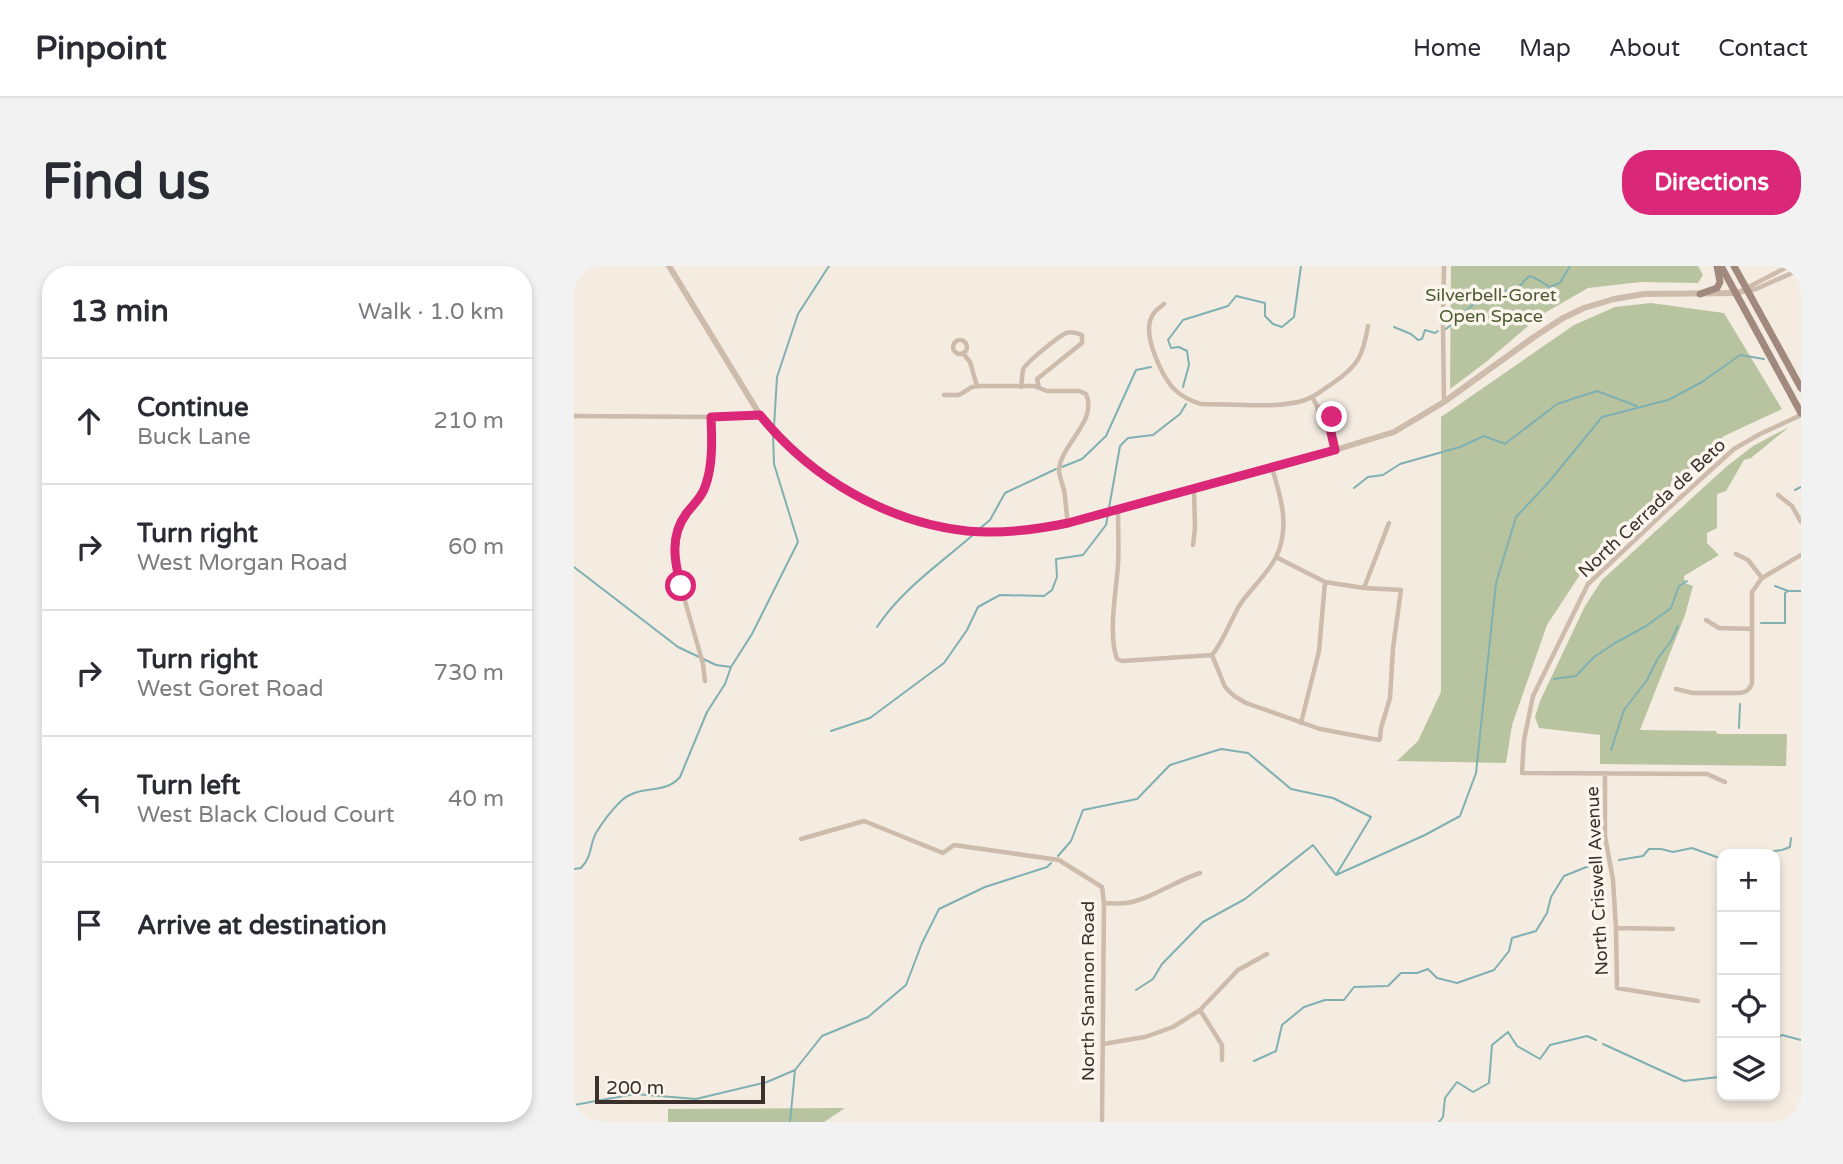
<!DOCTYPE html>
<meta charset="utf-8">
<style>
:root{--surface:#fff;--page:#f2f2f3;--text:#2b2b33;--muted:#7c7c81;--line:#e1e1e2;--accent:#db2777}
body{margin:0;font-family:"Varela Round",sans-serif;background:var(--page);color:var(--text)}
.controls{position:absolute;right:21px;bottom:21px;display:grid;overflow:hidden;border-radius:14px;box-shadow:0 4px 10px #0003}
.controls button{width:63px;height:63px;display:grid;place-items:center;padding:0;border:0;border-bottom:2px solid var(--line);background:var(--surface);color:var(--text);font:35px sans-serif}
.scale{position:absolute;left:21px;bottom:18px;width:170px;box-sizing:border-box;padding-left:7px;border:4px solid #3b302b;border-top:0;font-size:19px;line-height:24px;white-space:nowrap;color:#3b302b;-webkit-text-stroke:5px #fbf5ee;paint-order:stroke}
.stop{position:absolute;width:21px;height:21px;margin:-16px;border:5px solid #db2777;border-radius:50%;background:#fff}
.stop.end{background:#db2777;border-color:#fff;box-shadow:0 2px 7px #0008}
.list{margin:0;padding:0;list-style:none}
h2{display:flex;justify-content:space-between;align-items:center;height:91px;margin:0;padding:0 28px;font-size:30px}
h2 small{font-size:23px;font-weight:400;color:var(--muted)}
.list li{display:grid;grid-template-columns:46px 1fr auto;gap:21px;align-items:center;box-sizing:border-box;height:126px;padding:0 28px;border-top:2px solid var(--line)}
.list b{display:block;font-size:26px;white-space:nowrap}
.list p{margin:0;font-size:23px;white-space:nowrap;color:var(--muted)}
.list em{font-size:23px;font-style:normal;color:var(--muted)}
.icon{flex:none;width:38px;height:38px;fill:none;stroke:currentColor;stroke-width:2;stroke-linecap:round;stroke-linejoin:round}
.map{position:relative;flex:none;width:1227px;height:856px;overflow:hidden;border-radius:28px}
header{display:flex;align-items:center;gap:42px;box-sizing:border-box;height:98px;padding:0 35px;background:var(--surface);border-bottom:2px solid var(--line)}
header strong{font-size:33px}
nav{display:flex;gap:38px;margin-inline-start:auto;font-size:24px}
.intro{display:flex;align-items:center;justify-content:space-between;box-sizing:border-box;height:168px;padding:0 42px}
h1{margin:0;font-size:49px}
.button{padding:18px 32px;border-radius:28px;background:var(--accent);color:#fff;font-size:24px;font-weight:700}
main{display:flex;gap:42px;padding:0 42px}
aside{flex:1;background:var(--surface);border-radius:28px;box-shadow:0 4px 10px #0003}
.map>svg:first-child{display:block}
.green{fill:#b8c4a0}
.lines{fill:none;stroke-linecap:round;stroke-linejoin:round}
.stream{stroke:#7fb0b2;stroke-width:2}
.minor{stroke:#cdbbac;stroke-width:4.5}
.tertiary{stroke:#cdbbac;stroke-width:6}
.secondary{stroke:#a18a7d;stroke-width:7}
.route{stroke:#db2777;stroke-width:9}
.labels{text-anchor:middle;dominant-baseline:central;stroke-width:7;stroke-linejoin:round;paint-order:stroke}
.park-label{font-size:18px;fill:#4a5a2e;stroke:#fbf5ee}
.street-label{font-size:18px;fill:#3b302b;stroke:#fbf5ee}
</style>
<header>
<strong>Pinpoint</strong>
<nav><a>Home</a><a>Map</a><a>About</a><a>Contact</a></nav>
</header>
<div class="intro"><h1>Find us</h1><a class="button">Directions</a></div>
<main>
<aside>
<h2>13 min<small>Walk · 1.0 km</small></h2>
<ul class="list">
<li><svg class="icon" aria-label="ahead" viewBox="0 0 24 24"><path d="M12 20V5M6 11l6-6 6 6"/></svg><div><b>Continue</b><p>Buck Lane</p></div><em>210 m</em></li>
<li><svg class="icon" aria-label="right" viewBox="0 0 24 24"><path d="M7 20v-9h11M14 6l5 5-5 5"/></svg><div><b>Turn right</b><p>West Morgan Road</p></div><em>60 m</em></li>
<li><svg class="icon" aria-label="right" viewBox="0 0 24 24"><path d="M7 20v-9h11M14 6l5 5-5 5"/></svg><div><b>Turn right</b><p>West Goret Road</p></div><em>730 m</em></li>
<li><svg class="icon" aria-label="left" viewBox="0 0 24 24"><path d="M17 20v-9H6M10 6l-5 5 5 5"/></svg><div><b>Turn left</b><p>West Black Cloud Court</p></div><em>40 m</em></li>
<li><svg class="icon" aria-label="arrive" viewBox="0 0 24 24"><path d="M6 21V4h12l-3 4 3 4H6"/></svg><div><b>Arrive at destination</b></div></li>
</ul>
</aside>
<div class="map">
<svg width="1227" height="856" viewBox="0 0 1227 856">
<rect width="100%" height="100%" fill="#f4ebe1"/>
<path class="green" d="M877 0H1124L1129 9 1124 17 1067 16 1014 22 967 49 912 96 876 123Z
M1077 37 1150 47 1208 143 1150 170 1013 298 973 359 938 459 932 497 823 495 844 475 867 426V151L1000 59 1041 41Z
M1215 161 1177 192 1170 194 1152 225 1143 228V262L1133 267V277L1145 289 1110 310 1111 317 1119 320 1111 349 1066 464 1142 465 1143 468H1213L1212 500 1026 498V469L965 462 961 451 966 435 1011 340 1028 314 1152 201 1179 180Z
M271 842 250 856H94V843Z"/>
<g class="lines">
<path class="stream" d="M820 61 837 68 844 74 848 73 851 64 861 67 864 65
M872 63 903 35 913 34 919 24 941 25 955 10C964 12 968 17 976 21L986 17 996 0
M609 121 615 99 613 85 605 81 597 82 594 74 609 54 654 40 662 30 691 37V50L699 58 708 61 720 51 727 0
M200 161 203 111 224 48 255 0
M488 201 508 193 532 170 562 104 577 101
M780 222 794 211 809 209 826 198 886 181 910 170 931 178 983 138 1023 125 1063 140
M1221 224 1227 221
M535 242 546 180 554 172 579 169 606 148 612 138
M404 264 416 254 431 227 482 203
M0 301 104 381 142 399 157 401 178 368 224 276 200 198 199 167
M1201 320 1214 325H1227
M1187 357H1211V327L1214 325
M303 361C328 323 366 298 400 268
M980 413 1002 410 1020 391 1041 377 1072 360 1097 342 1105 320 1113 315
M1165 462 1166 438
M257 465 296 452 370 397 393 364 404 341 426 329 470 330 478 324 483 311 482 293 509 289 532 259 534 248
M1037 484 1050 444 1073 414 1084 392 1097 375 1104 360
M1180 588 1208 584 1216 581 1217 572
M484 590 497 575 509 544 563 533 596 499 647 483 674 487 717 523 759 532 797 551 762 609 851 569 886 550 902 507 922 317 942 251 974 217 1028 151 1094 134 1128 116 1166 89 1190 93
M1045 594 1069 590 1075 583H1087L1099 586 1118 582 1148 593
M0 603 7 602C19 589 15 580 22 567 28 557 38 544 46 536 65 517 90 530 106 511L133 446 151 418 157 401
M562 724 579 713 588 698 629 656 671 633 739 579 762 609
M1201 774 1208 769 1227 774
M1029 778 1110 815 1145 811 1148 809
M680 795 702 785 708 759 730 741 751 734H770L780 721 814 720 827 707H843L854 703 863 712 883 717 920 704 935 685 938 672 962 665 973 647 977 631 990 610 1025 596
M0 839 61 828 122 833 193 816 221 804
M216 856 221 804 248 770 294 751 332 719 348 677 365 643 411 621 473 601 477 597
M865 856 869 851 871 832 883 816 899 826 915 817 918 779 934 766 943 780 966 793 976 779 1013 770 1022 774"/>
<path class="minor" d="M870 0 869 60 870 135
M1163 27 1182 23 1227 3
M1163 27 1215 0
M590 38C584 43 578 47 576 55 571 73 587 108 599 122 607 130 616 135 627 138 656 138 705 143 731 134 741 131 750 123 759 117 784 100 789 90 794 60
M379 81a7 7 0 1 1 14 0a7 7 0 1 1-14 0Z
M389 87 396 96 403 120
M447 121C448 116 448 109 449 104 451 97 484 71 492 67 498 65 502 66 508 69V77L463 113 465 122
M370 129H385L398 121 406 120H460L473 125H505L512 128C524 155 488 177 485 203 485 210 488 217 490 224 492 235 492 246 494 257
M738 131 743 140 746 153
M743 140 748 143 754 149
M746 156a7 7 0 1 1 14 0a7 7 0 1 1-14 0Z
M0 150 137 151 186 150
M756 162 761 184
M1204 229 1218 240 1227 256
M544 244C544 262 545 281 544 299 542 326 534 368 543 393L548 395 638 389C651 373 656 354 667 337 678 322 692 309 701 293 717 263 707 231 698 202
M619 279 621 262 620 224
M1162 288 1174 294 1188 312
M790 322 815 257
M1132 354 1145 362 1178 363
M638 389 651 421 660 430 672 437 746 463 805 474 806 473 807 462 816 432 819 382 827 324 790 322 751 316 702 291
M131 415 129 398 101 300 99 278 108 253 131 223 138 187 137 151
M1102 423 1119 427H1164C1171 427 1176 424 1178 417V326L1188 312 1227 289
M727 457 745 385 751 316
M1031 507V570L1039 614 1042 662 1043 722 1124 735
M1151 516 1133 508 948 507 950 474 959 430 1014 318 1098 239 1160 183 1186 168 1227 149
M227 573 290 555 369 587 380 579 485 594 528 621 530 637 528 856
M530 637C537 637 545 638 552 637 575 634 603 614 626 607
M1042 662 1099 663
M626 744 648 779V794
M529 778 571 771 599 761 626 744 664 704 693 688"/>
<path class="tertiary" d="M95 0 186 149C237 212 312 256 393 265 427 268 460 264 494 257L761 184 820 166 870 136 960 71 989 52 1010 42 1040 33 1070 28 1162 27"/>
<path class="secondary" d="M1147 0 1227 147
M1160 0 1227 122
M1126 28 1143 22 1146 16 1143 0"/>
</g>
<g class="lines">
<path class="route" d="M107 320C100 295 96 270 112 248 118 240 128 231 131 221 139 200 138 174 137 151L186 149C237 212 312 256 393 265 427 268 461 264 494 257L761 184 756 162 760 156 758 151"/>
</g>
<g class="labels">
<g class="park-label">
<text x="917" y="29">Silverbell-Goret<tspan x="917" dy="21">Open Space</tspan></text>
</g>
<g class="street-label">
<text transform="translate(1078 242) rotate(-43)">North Cerrada de Beto</text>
<text transform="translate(1023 615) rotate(-93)">North Criswell Avenue</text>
<text transform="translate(514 725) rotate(-90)">North Shannon Road</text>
</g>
</g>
</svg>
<div class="controls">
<button>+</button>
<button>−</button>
<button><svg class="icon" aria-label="locate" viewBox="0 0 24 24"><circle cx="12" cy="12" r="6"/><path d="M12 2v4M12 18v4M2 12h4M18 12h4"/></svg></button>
<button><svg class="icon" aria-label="layers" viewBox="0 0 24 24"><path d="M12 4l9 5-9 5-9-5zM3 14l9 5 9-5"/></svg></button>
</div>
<div class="scale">200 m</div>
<div class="stop" style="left:107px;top:320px"></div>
<div class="stop end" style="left:758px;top:151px"></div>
</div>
</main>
